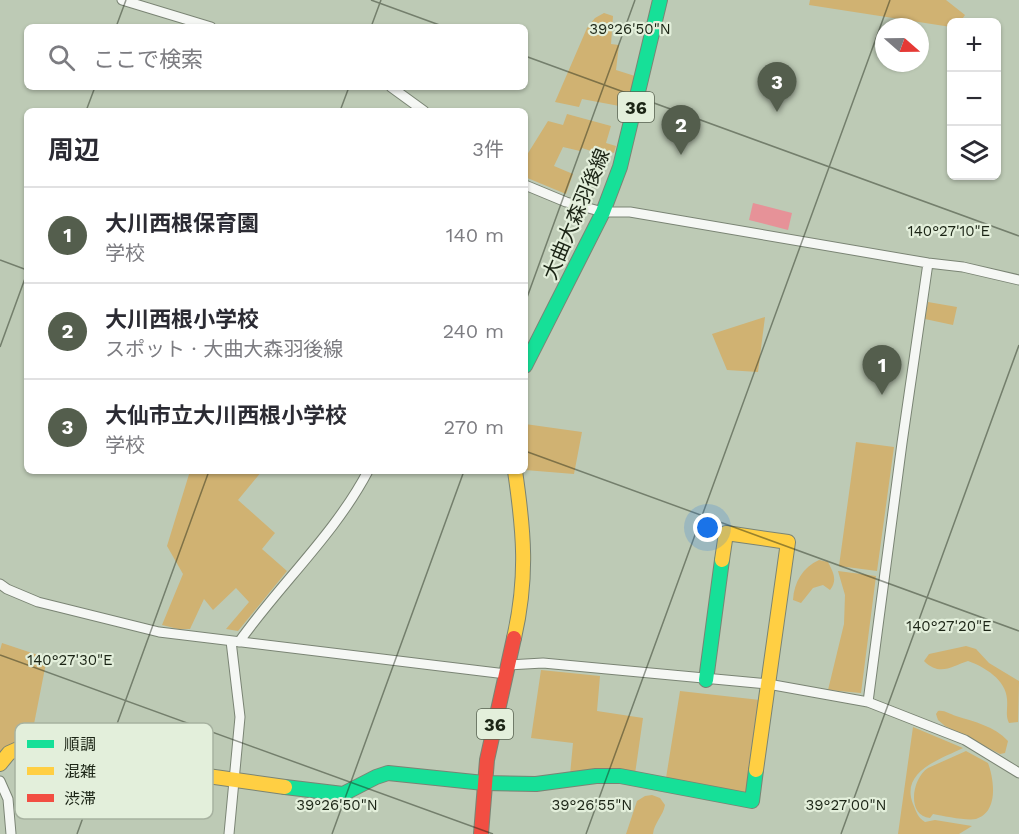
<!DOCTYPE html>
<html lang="ja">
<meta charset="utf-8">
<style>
:root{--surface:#fff;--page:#f7f7f7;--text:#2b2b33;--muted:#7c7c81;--line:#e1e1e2;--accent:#545e4d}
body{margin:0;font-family:"Work Sans","Noto Sans JP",sans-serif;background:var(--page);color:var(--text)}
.controls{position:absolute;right:18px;top:18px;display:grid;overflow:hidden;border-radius:9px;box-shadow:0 2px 4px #0004}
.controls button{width:54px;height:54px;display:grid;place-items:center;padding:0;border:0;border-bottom:2px solid var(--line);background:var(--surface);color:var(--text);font:30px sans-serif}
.compass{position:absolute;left:875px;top:18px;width:54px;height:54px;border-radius:50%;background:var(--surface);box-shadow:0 2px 4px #0004;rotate:110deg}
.you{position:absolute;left:708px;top:528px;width:21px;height:21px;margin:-15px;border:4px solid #fff;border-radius:50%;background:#1a73e8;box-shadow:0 0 0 9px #1a73e833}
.badge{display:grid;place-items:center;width:39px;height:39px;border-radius:50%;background:var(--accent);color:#fff;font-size:20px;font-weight:700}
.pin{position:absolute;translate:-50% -50px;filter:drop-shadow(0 2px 3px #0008)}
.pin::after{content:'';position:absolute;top:32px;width:21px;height:18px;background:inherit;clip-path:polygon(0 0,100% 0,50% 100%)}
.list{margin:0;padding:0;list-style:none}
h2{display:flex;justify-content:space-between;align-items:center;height:78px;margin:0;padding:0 24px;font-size:26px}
h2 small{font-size:20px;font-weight:400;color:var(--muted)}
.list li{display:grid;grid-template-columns:39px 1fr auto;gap:18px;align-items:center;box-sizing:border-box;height:96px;padding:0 24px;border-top:2px solid var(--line)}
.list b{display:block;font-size:22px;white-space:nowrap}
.list p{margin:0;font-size:20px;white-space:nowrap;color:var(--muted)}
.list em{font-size:20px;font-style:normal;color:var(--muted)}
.icon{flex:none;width:33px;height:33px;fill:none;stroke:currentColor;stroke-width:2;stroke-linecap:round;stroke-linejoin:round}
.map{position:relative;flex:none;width:1019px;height:834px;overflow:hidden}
.search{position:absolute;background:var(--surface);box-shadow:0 2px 4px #0004;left:24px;top:24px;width:504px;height:66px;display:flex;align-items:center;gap:15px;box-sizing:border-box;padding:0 21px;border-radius:9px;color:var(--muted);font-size:22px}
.panel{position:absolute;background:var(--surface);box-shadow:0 2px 4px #0004;left:24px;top:108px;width:504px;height:366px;border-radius:9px}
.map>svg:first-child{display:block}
.green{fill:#d0b272}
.water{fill:#e69298}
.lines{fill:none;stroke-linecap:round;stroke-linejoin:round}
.street-casing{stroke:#7a8474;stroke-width:11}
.fast-casing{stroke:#7a8474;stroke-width:16}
.slow-casing{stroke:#7a8474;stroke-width:16}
.jam-casing{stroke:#7a8474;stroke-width:16}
.street{stroke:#f5f7f4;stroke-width:9}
.fast{stroke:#16e098;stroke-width:14}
.slow{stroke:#ffcf43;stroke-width:14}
.jam{stroke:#f24e42;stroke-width:14}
.ticks{fill:none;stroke:#1b2415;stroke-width:1.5;stroke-opacity:0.45}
.labels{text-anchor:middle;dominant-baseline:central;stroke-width:4.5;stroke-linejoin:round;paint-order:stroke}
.shield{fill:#e3efdb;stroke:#576150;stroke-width:1.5}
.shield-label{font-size:18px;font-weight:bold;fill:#1b2415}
.street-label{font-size:20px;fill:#1b2415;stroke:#e3efdb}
.key{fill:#e3efdb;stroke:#a7b2a0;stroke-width:1.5}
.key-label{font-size:16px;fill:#1b2415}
.ticks-label{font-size:15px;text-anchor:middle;fill:#1b2415;stroke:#e3efdb;stroke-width:4.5;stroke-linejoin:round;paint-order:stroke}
</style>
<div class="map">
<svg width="1019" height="834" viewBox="0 0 1019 834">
<rect width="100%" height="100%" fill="#bdcab5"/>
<path class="green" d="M810 0H946L965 15 960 22H952L951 27 809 5Z
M604 13 613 16 611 44 619 45 616 70 638 77 630 108 582 99 579 107 555 102 587 28 595 18Z
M567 114 611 126 606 143 616 146 614 153 602 149 600 154 582 148 580 151 563 147 554 166 573 174 566 194 525 177V158L548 121 563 125Z
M928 302 957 307 953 325 925 319Z
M765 317 758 372 727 370 712 334Z
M525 424 582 432 574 474 525 470Z
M856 442 894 447 877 571 839 566Z
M190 471H262L238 500 275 533 262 549 287 571 238 631 226 629 249 602 236 588 213 610 204 599 190 629H178L162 625 183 574 167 546Z
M819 560 828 562C833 572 838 580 830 590L823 585 813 588 801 603 793 600C794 582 803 567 819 560Z
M838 571 876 576 861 693 828 690 844 624 845 595Z
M2 643 47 658 34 724 58 729 53 750 0 757V650Z
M966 646 976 649 989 663 1019 681 1018 722 1009 723C1005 715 1008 708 1007 699 1006 680 985 667 968 661 952 666 940 677 924 661L929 654Z
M541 670 600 676 597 711 643 718 635 774 570 775 573 743 531 738Z
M680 691 760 700 747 795 666 778Z
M938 711C945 710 949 714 956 716 975 722 994 726 1008 741L1005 753 1000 754 945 726 938 720 936 714Z
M913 727 963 748C941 759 900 771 913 804 916 811 918 818 925 822L935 820 972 826 959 834H898Z
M966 751 988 763C994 779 999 812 976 819 967 821 943 816 933 814L930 818C906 816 912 778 928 768Z
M652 795 660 798 665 805C663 816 654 823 653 834H626L637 801 645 796Z"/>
<path class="water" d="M753 203 792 213 788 230 749 220Z"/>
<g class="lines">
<defs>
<path id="street" d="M122 0 211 27
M391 87 424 111
M525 185 566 202 603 212H630L928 263 963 267 1019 280
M0 584 7 589 38 602 159 632 506 674
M239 642C280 584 335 534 368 471
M508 665 543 663 768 684 868 702 965 740 1019 773
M868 702 902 443 928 263
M0 781 8 799 11 834
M229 834 240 717 231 641"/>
<path id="fast" d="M525 366 603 212 620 167 660 0
M706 680 722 560
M285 787 343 794 376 777 388 773 484 783 536 784 596 776H620L752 801 756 770"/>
<path id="slow" d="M722 560 726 533 788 542 756 770
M514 638C528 577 524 532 515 471
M0 764 9 753 18 749 285 787"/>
<path id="jam" d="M481 834 487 760 514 638"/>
</defs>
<use href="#street" class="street-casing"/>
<use href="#fast" class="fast-casing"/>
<use href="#slow" class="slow-casing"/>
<use href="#jam" class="jam-casing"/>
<use href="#street" class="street"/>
<use href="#fast" class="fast"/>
<use href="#slow" class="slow"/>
<use href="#jam" class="jam"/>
</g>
<path class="ticks" d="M371 0 445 27M116 27 126 0M371 27 381 0M525 56 1019 236M86 111 95 87M340 111 349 87M0 260 27 270M525 303 635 0M0 347 27 273M525 451 1019 631M0 655 493 834M77 834 209 471M332 834 464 471M586 834 890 0M841 834 1019 345"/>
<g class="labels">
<g class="shield">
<rect x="618" y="92" width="36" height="30" rx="4.5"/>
<rect x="477" y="709" width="36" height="30" rx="4.5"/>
</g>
<g class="shield-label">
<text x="636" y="107">36</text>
<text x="495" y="724">36</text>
</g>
<g class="street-label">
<text transform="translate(576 214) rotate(-67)">大曲大森羽後線</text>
</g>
</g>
<rect x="15" y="723" width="198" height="96" rx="9" class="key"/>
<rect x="27" y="740" width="27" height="8" fill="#16e098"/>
<rect x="27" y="767" width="27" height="8" fill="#ffcf43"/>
<rect x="27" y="794" width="27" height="8" fill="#f24e42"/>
<g class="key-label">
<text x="64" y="750">順調</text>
<text x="64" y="777">混雑</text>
<text x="64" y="804">渋滞</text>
</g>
<g class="ticks-label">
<text x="630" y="34">39°26'50"N</text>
<text x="949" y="236">140°27'10"E</text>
<text x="949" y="631">140°27'20"E</text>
<text x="70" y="665">140°27'30"E</text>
<text x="337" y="810">39°26'50"N</text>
<text x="592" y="810">39°26'55"N</text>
<text x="846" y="810">39°27'00"N</text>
</g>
</svg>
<div class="controls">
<button>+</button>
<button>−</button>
<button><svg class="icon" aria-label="layers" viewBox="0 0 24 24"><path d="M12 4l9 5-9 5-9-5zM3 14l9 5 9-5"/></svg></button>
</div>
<svg class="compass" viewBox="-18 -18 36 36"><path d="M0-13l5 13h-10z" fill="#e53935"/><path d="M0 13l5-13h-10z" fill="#7c7c81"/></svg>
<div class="you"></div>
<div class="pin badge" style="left:882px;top:395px">1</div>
<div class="pin badge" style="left:681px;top:155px">2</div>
<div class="pin badge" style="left:777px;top:112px">3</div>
<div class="search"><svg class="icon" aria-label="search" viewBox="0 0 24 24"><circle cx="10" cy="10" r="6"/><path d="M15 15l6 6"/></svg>ここで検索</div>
<section class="panel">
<h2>周辺<small>3件</small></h2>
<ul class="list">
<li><span class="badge">1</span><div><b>大川西根保育園</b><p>学校</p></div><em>140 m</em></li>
<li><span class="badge">2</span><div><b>大川西根小学校</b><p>スポット · 大曲大森羽後線</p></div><em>240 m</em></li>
<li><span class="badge">3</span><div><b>大仙市立大川西根小学校</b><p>学校</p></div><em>270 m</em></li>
</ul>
</section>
</div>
